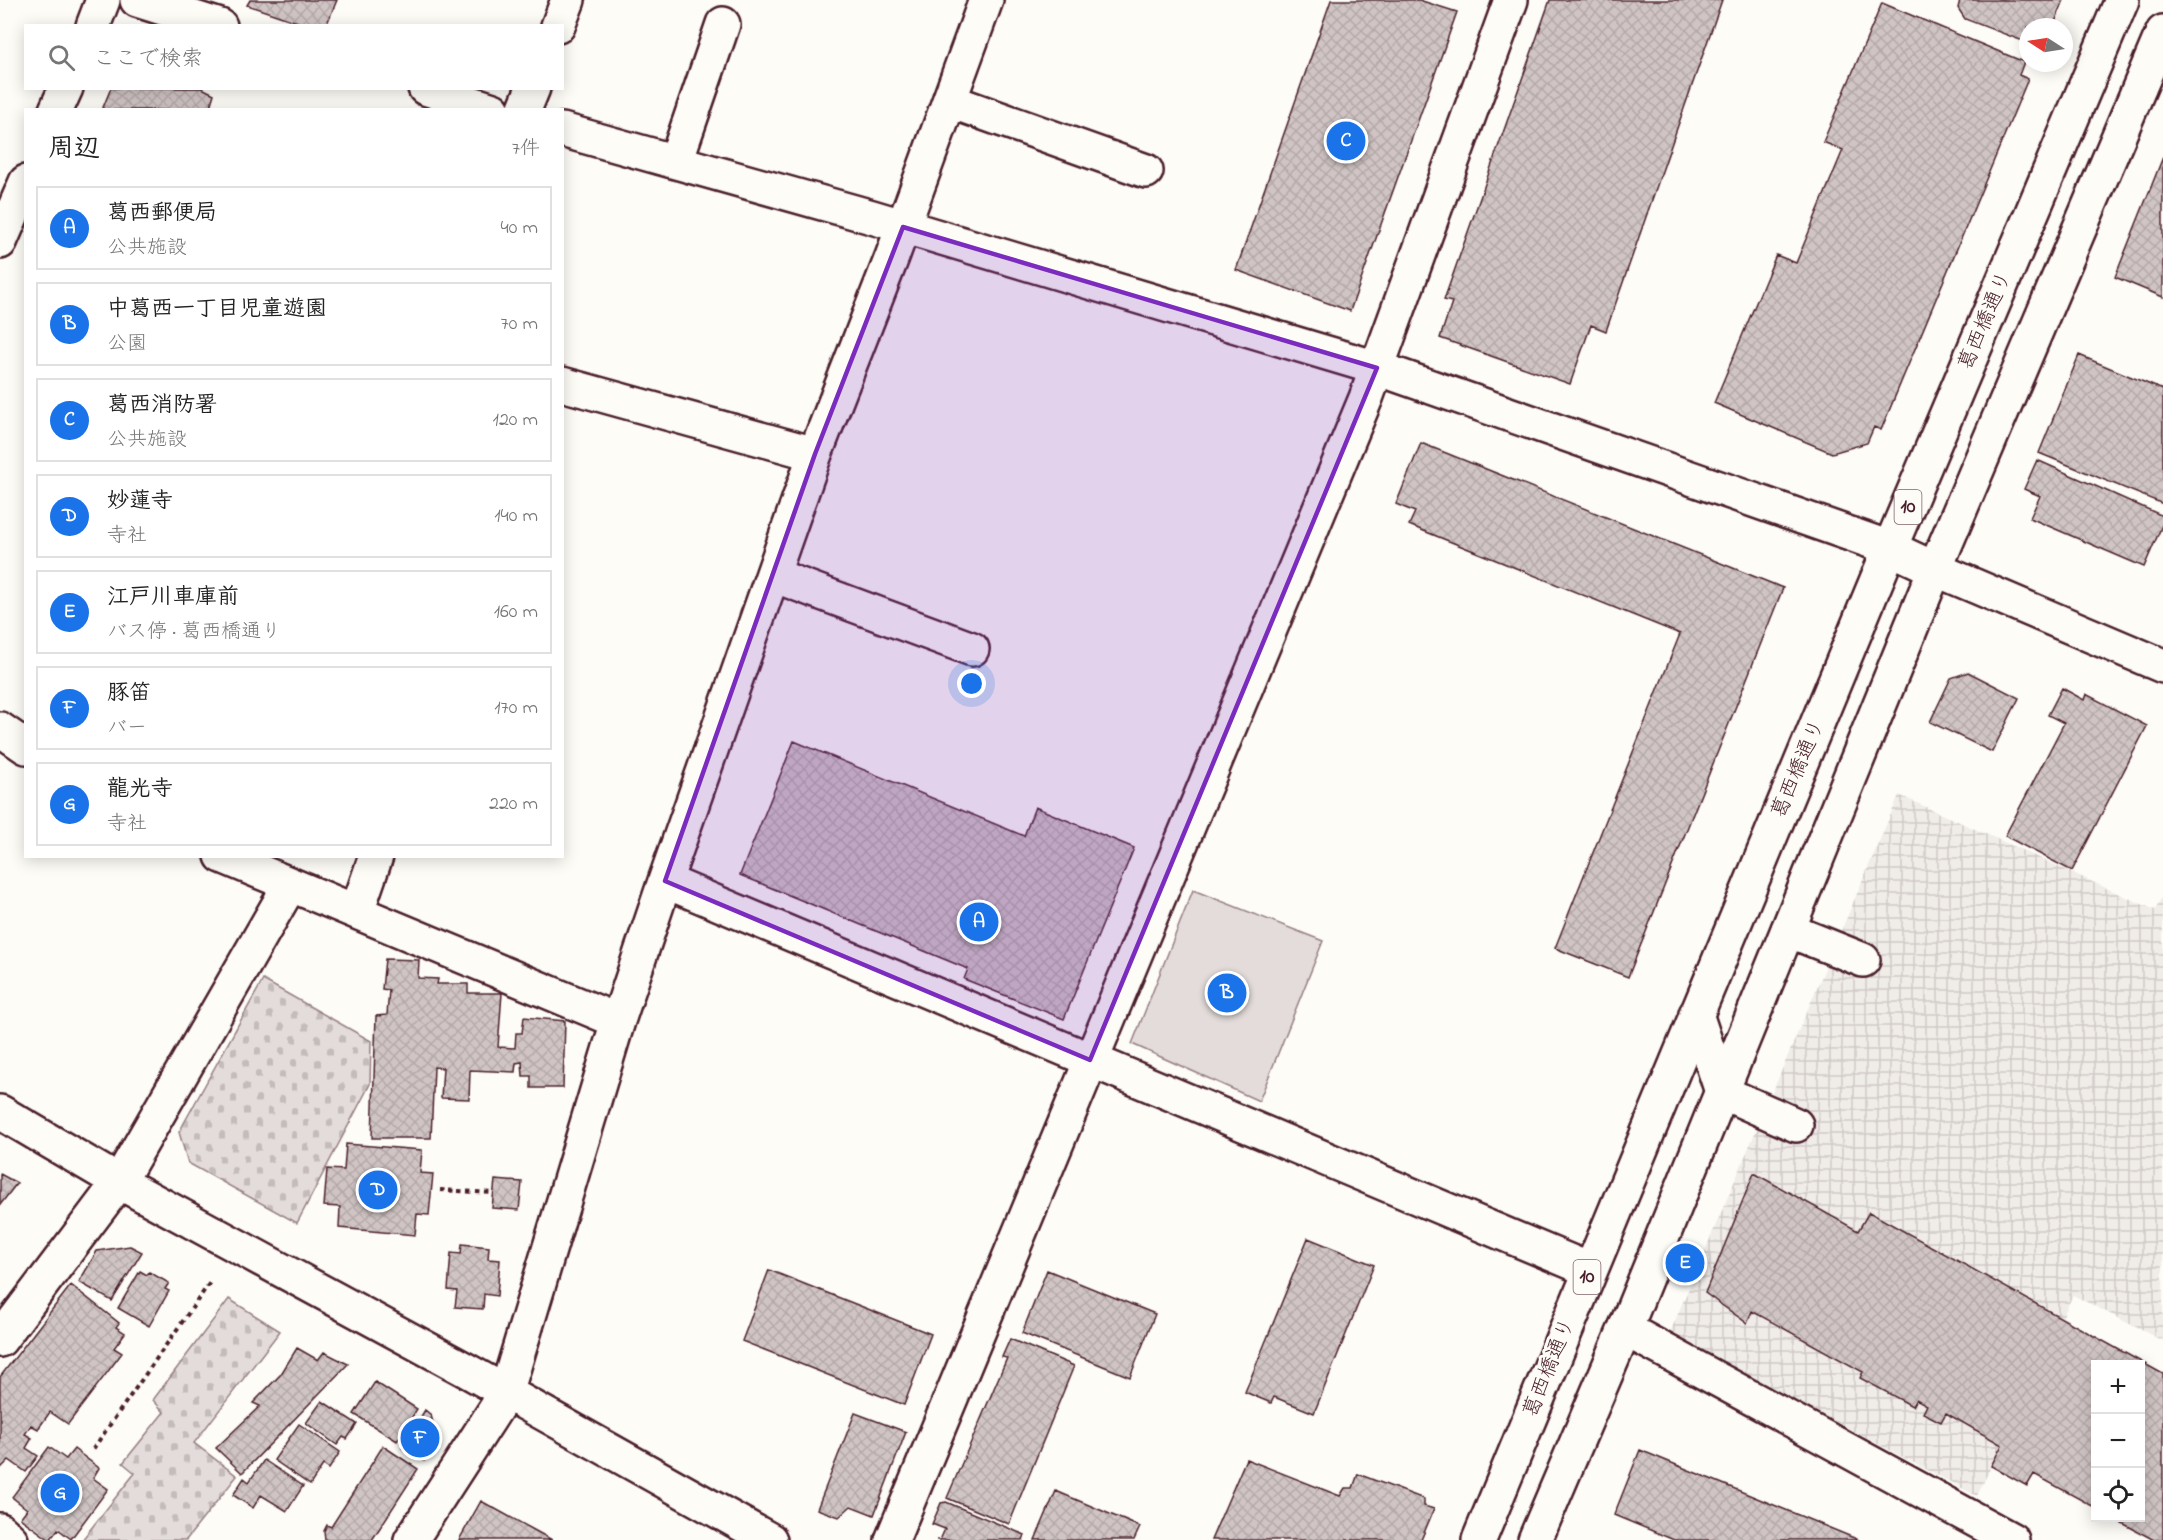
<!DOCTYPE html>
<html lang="ja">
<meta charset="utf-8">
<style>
:root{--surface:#fff;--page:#f2f2f2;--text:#222;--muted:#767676;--line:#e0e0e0;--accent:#1a73e8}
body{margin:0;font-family:"Indie Flower","Klee One",sans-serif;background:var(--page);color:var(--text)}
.controls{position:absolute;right:18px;bottom:18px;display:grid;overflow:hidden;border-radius:0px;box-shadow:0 3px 15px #0003}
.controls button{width:54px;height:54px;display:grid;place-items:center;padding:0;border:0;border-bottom:2px solid var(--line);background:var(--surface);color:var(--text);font:30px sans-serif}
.compass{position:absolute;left:2019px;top:18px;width:54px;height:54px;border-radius:50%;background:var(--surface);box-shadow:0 3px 15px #0003;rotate:282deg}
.you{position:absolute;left:972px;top:684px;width:21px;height:21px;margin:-15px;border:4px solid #fff;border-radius:50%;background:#1a73e8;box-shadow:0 0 0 9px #1a73e833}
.badge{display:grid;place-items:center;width:39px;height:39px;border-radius:50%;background:var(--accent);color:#fff;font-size:20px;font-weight:700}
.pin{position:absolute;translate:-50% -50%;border:3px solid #fff;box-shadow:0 2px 6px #0006}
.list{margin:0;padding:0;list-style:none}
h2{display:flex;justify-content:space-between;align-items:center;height:78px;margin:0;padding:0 24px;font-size:26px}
h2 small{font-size:20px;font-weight:400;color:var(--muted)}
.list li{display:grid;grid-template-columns:39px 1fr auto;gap:18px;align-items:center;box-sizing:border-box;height:84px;margin:0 12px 12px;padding:0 12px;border:2px solid var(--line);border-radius:0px}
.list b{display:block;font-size:22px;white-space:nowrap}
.list p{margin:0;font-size:20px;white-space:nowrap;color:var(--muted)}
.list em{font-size:20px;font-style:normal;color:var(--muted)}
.icon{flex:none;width:33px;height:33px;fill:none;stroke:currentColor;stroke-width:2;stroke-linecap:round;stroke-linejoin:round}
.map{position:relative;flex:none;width:2163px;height:1540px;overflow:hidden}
.search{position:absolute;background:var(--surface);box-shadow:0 3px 15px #0003;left:24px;top:24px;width:540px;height:66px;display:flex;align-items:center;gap:15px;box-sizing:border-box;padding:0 21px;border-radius:0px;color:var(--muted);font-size:22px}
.panel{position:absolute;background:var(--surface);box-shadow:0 3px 15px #0003;left:24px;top:108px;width:540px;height:750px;border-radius:0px}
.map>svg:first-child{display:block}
.industrial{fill:url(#industrial-grid)}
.cemetery{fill:url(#cemetery-stones);stroke:#967e82;stroke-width:1.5}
.park{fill:#e3dcda;stroke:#967e82;stroke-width:1.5}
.building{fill:url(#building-cross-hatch);stroke:#4a1f2b;stroke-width:1.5}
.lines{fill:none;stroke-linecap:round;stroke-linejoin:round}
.minor-casing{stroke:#4a1f2b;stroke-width:38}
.major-casing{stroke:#4a1f2b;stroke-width:38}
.path{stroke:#4a1f2b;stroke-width:4;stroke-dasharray:4.5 4.5;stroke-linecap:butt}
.minor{stroke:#fdfcf7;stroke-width:33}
.major{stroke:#fdfcf7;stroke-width:33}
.marked{fill:#7b2cbf;fill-opacity:0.2;stroke:#7b2cbf;stroke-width:4.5;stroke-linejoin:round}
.labels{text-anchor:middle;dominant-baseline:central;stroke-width:6;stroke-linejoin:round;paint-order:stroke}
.shield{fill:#fdfcf7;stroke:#806168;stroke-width:1.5}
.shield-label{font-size:20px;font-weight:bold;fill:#4a1f2b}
.street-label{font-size:21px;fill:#4a1f2b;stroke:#fdfcf7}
</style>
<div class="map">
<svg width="2163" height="1540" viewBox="0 0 2163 1540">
<defs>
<pattern id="industrial-grid" width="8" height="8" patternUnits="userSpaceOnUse" patternTransform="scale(1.5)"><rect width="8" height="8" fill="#f0ece8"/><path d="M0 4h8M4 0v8" fill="none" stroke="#cfcac7"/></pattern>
<pattern id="cemetery-stones" width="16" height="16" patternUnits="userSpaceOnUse" patternTransform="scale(1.5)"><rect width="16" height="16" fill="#e3dcda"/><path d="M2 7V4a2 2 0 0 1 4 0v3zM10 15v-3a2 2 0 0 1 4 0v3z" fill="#c4bcbb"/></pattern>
<pattern id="building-cross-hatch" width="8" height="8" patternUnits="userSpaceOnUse" patternTransform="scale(1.5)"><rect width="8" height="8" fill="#d0c5c4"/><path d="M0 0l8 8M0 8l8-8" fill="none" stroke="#b4a9a9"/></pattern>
</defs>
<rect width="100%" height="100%" fill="#fdfcf7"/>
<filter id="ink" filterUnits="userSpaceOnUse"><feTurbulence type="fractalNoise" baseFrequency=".0167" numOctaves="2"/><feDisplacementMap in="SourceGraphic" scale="12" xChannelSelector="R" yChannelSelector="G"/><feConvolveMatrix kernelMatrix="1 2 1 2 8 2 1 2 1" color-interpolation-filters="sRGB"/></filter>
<g filter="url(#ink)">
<path class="industrial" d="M1899 795 2155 910 2163 895V1341L2073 1295 1977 1496 1669 1335Z"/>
<path class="cemetery" d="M263 980 371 1041 370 1084 297 1223 188 1163 179 1132Z
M229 1299 280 1331 194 1443 237 1476 186 1540H82L135 1473 123 1463 164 1412 153 1400Z"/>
<path class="park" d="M1193 890 1323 941 1259 1101 1132 1044Z"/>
<path class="building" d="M250 0H337L326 26H309L247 5Z
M1331 0H1419L1457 12 1350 311 1236 270Z
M1550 0H1722L1606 331 1591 325 1570 384 1440 338 1452 302 1444 300Z
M1960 0H2064L2053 27H2028V43L1965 19 1958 8Z
M1882 3 2024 62 2019 75 2028 79 1881 430 1874 427 1867 443 1832 453 1714 403 1776 255 1796 263 1843 150 1823 142Z
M111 88H202L214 94 209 110H102Z
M2163 157V297L2115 277Z
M2079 355 2163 390V504L2039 453Z
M1421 443 1783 588 1628 977 1555 948 1680 634 1409 525 1415 512 1396 504Z
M2037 460 2163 516V523L2144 567 2030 518 2040 496 2024 489Z
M1968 672 2019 698 1992 752 1930 722 1951 678Z
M2062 688 2084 700 2086 694 2147 726 2072 871 2005 836 2064 723 2048 715Z
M794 741 1024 836 1035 807 1134 848 1064 1019 964 979 968 969 740 875Z
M385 959 419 960 418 978 438 979 437 984H468V993H502L498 1047 515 1048 516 1033H522L524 1017 565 1021 563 1088H531V1076H523L522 1062 516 1063 515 1072 470 1070 469 1099 441 1098 443 1068 434 1067 431 1138H372L376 1016 387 1015 389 990 382 989Z
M346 1144 422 1150 420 1173 433 1174 429 1215 417 1214 415 1235 339 1228 340 1207 324 1206 327 1169 344 1170Z
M1754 1173 1858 1231 1869 1212 2163 1374V1540H2154L2113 1518H2140V1364H2096V1508L2034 1474 2027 1486 1991 1466 2002 1445 1946 1413 1941 1422 1923 1413 1927 1405 1916 1399 1912 1406 1860 1378 1863 1372 1752 1311 1747 1323 1705 1293Z
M0 1174 17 1183 0 1205Z
M495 1180 522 1182 519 1210 492 1208Z
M1308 1238 1374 1265 1314 1413 1274 1397 1271 1403 1245 1392Z
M462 1244 489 1247 488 1259 500 1260 497 1296 484 1294 483 1309 455 1307 457 1291 448 1290 451 1253 461 1254Z
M130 1246 142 1252 112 1301 79 1282 97 1251Z
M769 1270 931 1334 904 1405 742 1341Z
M1047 1270 1155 1314 1130 1377 1022 1333Z
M140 1271 147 1275 149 1272 169 1283 165 1289 169 1291 149 1326 118 1308Z
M71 1285 119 1323 116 1327 125 1333 114 1348 122 1353 68 1424 50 1412 38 1429 31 1425 25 1434 32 1438 26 1448 38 1456 26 1472 9 1460 0 1469V1377Z
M1010 1339 1074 1366 1009 1524 947 1498 1007 1358 1002 1357Z
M297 1348 318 1360 324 1352 348 1364 242 1473 216 1448 260 1406 253 1403 281 1374Z
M375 1382 417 1409 397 1441 354 1414Z
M322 1401 357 1424 347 1439 343 1437 337 1445 306 1423Z
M425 1410 431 1415 436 1436 429 1447 432 1449 424 1461 402 1448Z
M855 1413 906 1432 874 1515 851 1506 839 1517 817 1509Z
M299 1424 340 1452 329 1469 323 1465 310 1485 274 1460Z
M383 1446 418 1469 372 1540H325L324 1531 327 1525 331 1527Z
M49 1447 66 1459 74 1449 99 1468 93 1478 108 1489 71 1539 58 1529 50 1540 20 1518 27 1509 12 1497Z
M1640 1450 1859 1540H1674L1614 1515Z
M1246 1459 1340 1496 1345 1488H1353L1358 1474 1424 1499V1506L1434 1509 1421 1540H1211Z
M264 1460 303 1486 287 1511 261 1495 253 1508 233 1495 244 1478 249 1482Z
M1056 1491 1140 1527 1134 1540H1035Z
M481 1501 552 1540H459Z
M946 1502 1025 1535 1023 1540H936H940L945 1529 932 1524 941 1503Z"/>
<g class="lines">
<defs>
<path id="minor" d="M137 0 220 26
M93 26 103 0
M558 26 568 0
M425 88 493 110
M950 101 1146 171
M56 110 66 88
M524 110 533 88
M562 130 872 217 1377 368 1890 548 1935 569 2163 666
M676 161 723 24
M0 242 26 182
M562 384 815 454
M773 575 972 649
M0 729 26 747
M222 856 618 1021
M665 881 1590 1270
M357 911 376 856
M1788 930 1863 960
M1696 1014 1722 1092 1796 1125
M0 1112 119 1182 466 1370 770 1540
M1625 1329 2012 1540
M0 1340 119 1182 290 885
M0 1530 11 1540
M411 1540 506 1393 618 1021 665 881 815 454 892 257 986 0
M892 1540 1366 398 1511 0"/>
<path id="major" d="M1479 1540 1890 548 2122 0
M1535 1540 1625 1329 1935 569 2163 32"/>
</defs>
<use href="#minor" class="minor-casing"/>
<use href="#major" class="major-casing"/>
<path class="path" d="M440 1190 494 1193
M93 1449 211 1281"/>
<use href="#minor" class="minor"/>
<use href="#major" class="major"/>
</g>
</g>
<path class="marked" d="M903 227 1377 368 1090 1060 665 881 815 454Z"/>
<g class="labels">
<g class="shield">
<rect x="1894.5" y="490" width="27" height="34" rx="4.5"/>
<rect x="1573.5" y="1260" width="27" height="34" rx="4.5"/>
</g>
<g class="shield-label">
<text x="1908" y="507">10</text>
<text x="1587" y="1277">10</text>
</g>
<g class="street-label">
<text transform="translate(1986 321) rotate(-67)">葛西橋通り</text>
<text transform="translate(1799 769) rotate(-67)">葛西橋通り</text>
<text transform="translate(1550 1368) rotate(-68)">葛西橋通り</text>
</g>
</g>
</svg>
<div class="controls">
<button>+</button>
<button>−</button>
<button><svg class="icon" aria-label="locate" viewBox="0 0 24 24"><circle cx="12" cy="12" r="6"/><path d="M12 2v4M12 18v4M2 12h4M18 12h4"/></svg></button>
</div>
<svg class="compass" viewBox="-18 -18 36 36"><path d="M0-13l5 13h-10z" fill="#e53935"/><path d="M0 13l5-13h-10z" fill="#767676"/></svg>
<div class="you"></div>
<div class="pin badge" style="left:979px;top:922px">A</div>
<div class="pin badge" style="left:1227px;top:993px">B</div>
<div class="pin badge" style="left:1346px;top:141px">C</div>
<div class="pin badge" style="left:378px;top:1190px">D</div>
<div class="pin badge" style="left:1685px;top:1263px">E</div>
<div class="pin badge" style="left:420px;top:1438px">F</div>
<div class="pin badge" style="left:60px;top:1493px">G</div>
<div class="search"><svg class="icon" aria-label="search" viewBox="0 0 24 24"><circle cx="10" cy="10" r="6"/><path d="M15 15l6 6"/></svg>ここで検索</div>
<section class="panel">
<h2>周辺<small>7件</small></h2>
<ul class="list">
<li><span class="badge">A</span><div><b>葛西郵便局</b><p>公共施設</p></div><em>40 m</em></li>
<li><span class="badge">B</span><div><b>中葛西一丁目児童遊園</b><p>公園</p></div><em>70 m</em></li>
<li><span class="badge">C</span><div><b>葛西消防署</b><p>公共施設</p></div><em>120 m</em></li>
<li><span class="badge">D</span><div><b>妙蓮寺</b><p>寺社</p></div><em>140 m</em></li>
<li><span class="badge">E</span><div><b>江戸川車庫前</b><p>バス停 · 葛西橋通り</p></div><em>160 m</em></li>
<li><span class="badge">F</span><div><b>豚笛</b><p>バー</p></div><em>170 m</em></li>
<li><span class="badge">G</span><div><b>龍光寺</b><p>寺社</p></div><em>220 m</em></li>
</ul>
</section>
</div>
